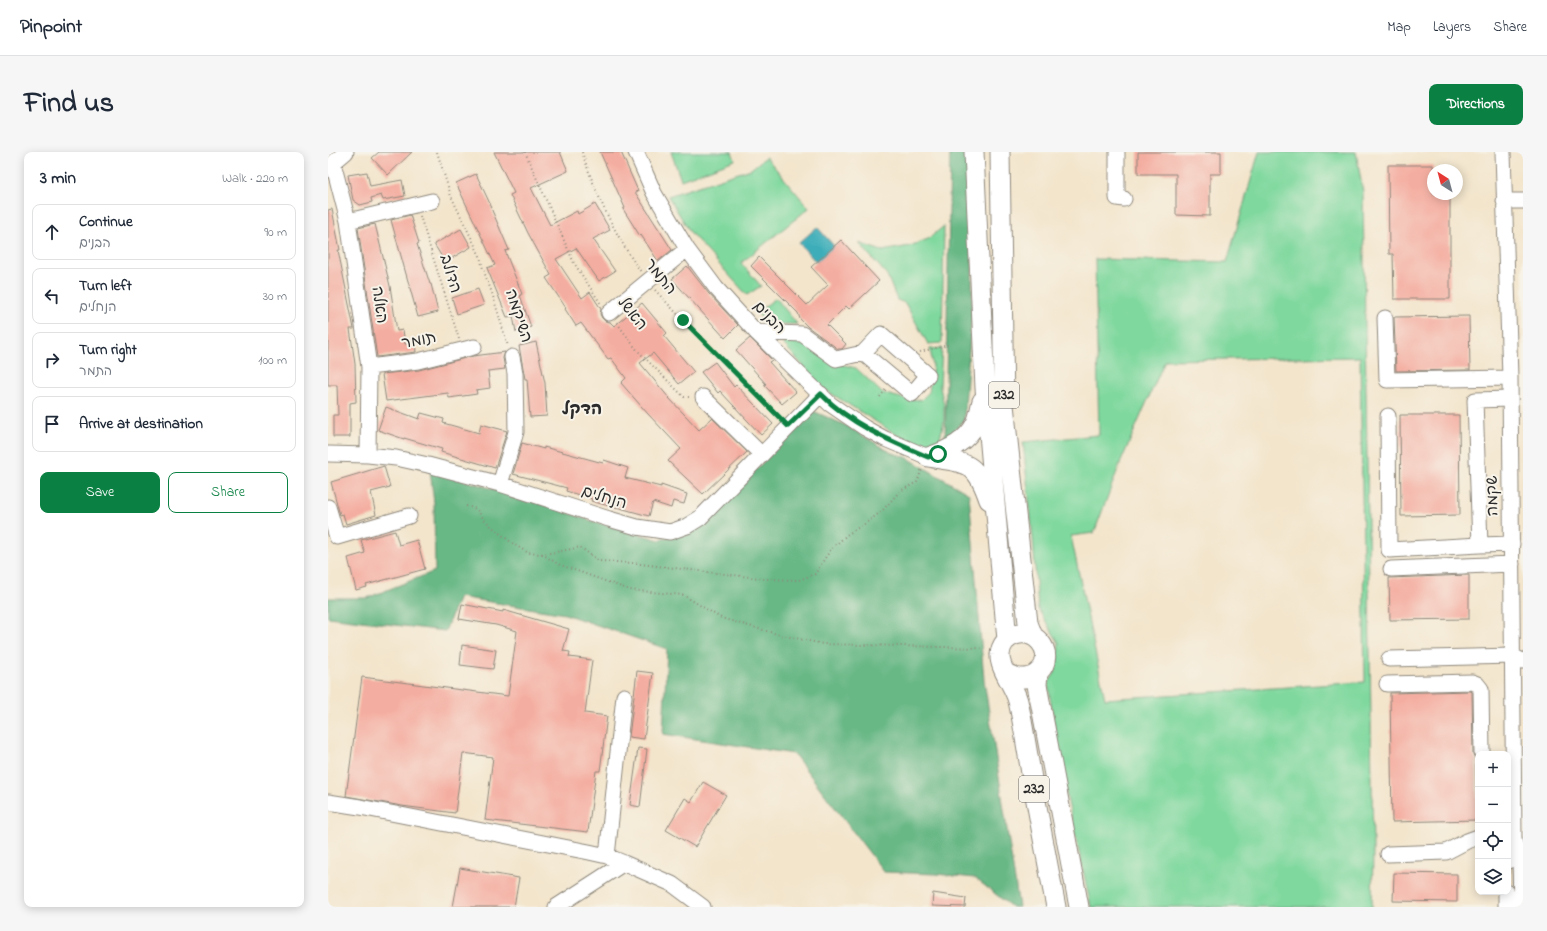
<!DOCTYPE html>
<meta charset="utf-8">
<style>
:root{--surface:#fff;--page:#f6f6f7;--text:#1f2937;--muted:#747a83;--line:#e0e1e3;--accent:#0b8043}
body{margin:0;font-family:"Indie Flower","Playpen Sans Hebrew",sans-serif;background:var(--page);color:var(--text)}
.controls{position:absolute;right:12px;bottom:12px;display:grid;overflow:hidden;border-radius:8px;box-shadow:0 2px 10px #0003}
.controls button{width:36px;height:36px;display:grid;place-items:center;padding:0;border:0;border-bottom:1px solid var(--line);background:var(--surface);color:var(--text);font:20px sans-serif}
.compass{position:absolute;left:1099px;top:12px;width:36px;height:36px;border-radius:50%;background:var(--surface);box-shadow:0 2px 10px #0003;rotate:324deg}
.stop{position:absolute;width:12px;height:12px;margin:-9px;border:3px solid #0b8043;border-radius:50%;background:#fff}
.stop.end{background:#0b8043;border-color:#fff;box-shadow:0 1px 4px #0008}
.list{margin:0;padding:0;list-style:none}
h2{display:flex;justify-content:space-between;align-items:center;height:52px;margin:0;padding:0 16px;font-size:17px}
h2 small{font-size:13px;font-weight:400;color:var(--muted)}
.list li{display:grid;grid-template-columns:26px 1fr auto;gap:12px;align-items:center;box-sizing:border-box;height:56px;margin:0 8px 8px;padding:0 8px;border:1px solid var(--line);border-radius:8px}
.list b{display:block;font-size:15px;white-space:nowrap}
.list p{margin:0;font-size:13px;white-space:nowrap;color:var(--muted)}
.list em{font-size:13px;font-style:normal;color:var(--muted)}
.actions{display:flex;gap:8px;padding:12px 16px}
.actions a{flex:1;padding:9px 0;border:1px solid var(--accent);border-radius:8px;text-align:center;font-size:14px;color:var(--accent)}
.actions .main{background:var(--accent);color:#fff}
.icon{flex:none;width:22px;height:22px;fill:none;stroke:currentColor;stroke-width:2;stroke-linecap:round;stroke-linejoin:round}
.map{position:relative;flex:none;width:1195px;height:755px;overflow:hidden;border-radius:8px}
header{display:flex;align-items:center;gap:24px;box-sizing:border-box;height:56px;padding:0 20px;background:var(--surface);border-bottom:1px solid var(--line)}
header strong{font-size:19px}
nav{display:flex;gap:22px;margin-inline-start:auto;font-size:14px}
.intro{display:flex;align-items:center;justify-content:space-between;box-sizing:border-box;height:96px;padding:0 24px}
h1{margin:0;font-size:28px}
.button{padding:10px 18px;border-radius:8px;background:var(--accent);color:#fff;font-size:14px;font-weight:700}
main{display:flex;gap:24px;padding:0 24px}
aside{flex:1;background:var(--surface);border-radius:8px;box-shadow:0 2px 10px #0003}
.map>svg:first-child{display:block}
.green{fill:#7fd89e;stroke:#558264;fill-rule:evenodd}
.forest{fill:#67b885;stroke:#497258}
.water{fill:#3eaeb9;stroke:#346c72}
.building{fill:#f4aea1}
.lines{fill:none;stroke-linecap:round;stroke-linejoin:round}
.minor-casing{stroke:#8f887c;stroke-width:17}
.major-casing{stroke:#8f887c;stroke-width:21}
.path{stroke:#8f887c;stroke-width:2;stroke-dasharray:1 3;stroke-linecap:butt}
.minor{stroke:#fff;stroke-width:15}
.major{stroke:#fff;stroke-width:19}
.route{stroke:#0b8043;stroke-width:5}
.labels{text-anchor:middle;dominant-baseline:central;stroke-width:4;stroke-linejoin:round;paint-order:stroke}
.shield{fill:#f7f3e8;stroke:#686764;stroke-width:1}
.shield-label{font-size:15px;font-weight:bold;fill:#2b2b2b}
.street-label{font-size:16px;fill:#2b2b2b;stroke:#f7f3e8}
.neighbourhood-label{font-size:17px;font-weight:bold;fill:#2b2b2b;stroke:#f7f3e8}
</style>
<header>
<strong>Pinpoint</strong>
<nav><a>Map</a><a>Layers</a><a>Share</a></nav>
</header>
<div class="intro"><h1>Find us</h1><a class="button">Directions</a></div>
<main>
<aside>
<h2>3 min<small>Walk · 220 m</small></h2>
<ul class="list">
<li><svg class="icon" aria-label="ahead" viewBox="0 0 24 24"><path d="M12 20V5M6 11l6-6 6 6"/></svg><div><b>Continue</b><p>הבנים</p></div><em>90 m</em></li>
<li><svg class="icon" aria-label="left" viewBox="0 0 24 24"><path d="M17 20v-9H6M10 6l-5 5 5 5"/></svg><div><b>Turn left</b><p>הנחלים</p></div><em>30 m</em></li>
<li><svg class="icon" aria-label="right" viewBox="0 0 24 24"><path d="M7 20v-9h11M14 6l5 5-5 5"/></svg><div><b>Turn right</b><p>התמר</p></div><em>100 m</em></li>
<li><svg class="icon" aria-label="arrive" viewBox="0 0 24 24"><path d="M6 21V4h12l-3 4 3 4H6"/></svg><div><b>Arrive at destination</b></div></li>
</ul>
<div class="actions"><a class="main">Save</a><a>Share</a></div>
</aside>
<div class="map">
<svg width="1195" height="755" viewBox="0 0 1195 755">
<rect width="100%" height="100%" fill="#f7f3e8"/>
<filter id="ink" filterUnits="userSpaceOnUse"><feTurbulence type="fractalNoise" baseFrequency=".025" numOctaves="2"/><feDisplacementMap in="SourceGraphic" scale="8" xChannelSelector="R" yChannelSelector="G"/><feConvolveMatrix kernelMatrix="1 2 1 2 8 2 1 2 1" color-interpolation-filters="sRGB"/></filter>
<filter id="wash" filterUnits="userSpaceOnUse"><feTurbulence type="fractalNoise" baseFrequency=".012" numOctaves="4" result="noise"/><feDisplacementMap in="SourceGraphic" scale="16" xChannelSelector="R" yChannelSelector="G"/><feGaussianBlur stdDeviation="0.9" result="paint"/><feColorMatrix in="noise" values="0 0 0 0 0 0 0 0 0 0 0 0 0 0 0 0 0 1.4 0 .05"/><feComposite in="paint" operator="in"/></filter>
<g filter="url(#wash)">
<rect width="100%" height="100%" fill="#f3e5cc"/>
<path class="green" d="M343 0H404L407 8 353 28Z
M931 0H1028L1035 40 1045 698 1044 755H763L733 618 720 532 728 518 731 491 710 457 705 387 695 290 771 283 767 107 899 110ZM1032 205 1037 530 777 547 743 384 766 381 791 314 837 208Z
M438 5 481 56 413 111 433 134 419 143 362 80 340 44 423 17Z
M616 74 614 191 600 192 577 151 569 148 559 123 531 91 554 99 582 94 600 87Z
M448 146 469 172H439L429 160Z
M465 183 503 210 528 216 554 241 573 246 593 248 601 240 605 214 602 197 614 196 612 235 616 253V269L611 291 598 292 577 288 496 237 451 187Z"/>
<path class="forest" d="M622 0H645L644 157 636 268 617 289Z
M485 259 519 274 564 301 578 305 641 342 656 528 691 755H684L647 726 608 722 556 720 466 602 335 582 339 497 237 462 131 445 117 479 0 465V446H39L107 419 106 351 102 318 208 350 264 369 332 388 376 371Z"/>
<path class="water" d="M489 75 541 133 523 149 471 91Z"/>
<g id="blocks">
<path class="building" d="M51 0H84L60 23 44 6Z
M166 0H232L240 19 203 36 222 73 249 59 250 62 267 52 282 78 265 87 287 119 271 129 248 96 228 107 254 146 262 140 273 157 272 162 274 166 277 169 282 170 286 174 314 151 339 181 336 184 366 220 351 232 325 201 312 211 341 246 371 278 384 266 419 300 375 342 340 309 353 297 320 262 293 231 298 226 283 206 280 207 253 171 248 174 237 157 238 156 218 126 223 123 200 81 182 43 186 41Z
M272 0H293L310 39 307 40 344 98 330 109 313 83 312 84 295 57 297 56Z
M810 0H893V22H882V64L848 63V22H810Z
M1060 13H1105V42H1122V147H1066L1065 102H1061Z
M39 20 42 34 74 28 77 44 55 48 53 43 43 46 44 50 32 53 25 48 20 23Z
M148 22 164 56H163L181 98 177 99 194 142 192 143 203 175 188 180 185 164 179 165 159 116 167 113 128 31Z
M4 57 12 98H10L26 177H22L27 212 28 250 22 251V285H5V263H10L9 233H0V58Z
M82 63 91 91 89 92 102 132H103L110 160 90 165 63 68Z
M47 72 62 134 69 179 75 178 77 192 87 191 88 200 49 205 30 76Z
M133 77 143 95 117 110 106 92Z
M513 88 551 129 521 157 518 154 499 173 518 192 514 197H510L480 175 472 167 470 161 423 114 431 105 479 153 500 133 483 115Z
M359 114 381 142 410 173 397 186 344 127Z
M150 137 156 153 129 162 124 146Z
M1141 164 1142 218 1068 219 1066 165Z
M422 186 444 208 441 210 468 240 454 252 436 233 438 232 408 198Z
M208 190 217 231 219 264 202 265 199 227H197L191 194Z
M177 200 175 206 177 217 160 219 162 236 148 238 149 242 121 246 120 241 58 249 54 222 91 218 145 204Z
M387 210 406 235 408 233 445 272 433 283 392 239 390 241 373 220Z
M58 255 91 267 93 261 116 267 115 271 151 281 153 272 179 279 167 316 113 300 114 297 76 286V287L50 278Z
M1072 263H1131L1132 363 1073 364Z
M194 291 216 297V295L275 311 276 308 300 316 297 326 333 335V333L359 342 356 352 345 349 343 356 325 350 321 364 288 355V356L263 349 264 347 238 339 239 336 185 322Z
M56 314 62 335 43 340 48 363 18 372 15 362 12 363 3 330Z
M67 379 71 393 89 388 97 417 38 433 39 435 28 438 20 406 37 401 33 388Z
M1141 423V467L1062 468 1061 426Z
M134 452 175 460V458L241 477 235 499 242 500 241 505 264 508 257 561 279 564 272 619H268L260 680 157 668 165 605 135 601 127 661 74 654 18 644 34 525 180 544 189 479 168 473 131 467Z
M134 493 168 498 165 517 132 513Z
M309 519 325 521 316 587 301 585Z
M1143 539 1144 540 1145 602 1148 608 1149 668 1064 670 1062 541Z
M310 596 319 597 312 655 302 653Z
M375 630 398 643 367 695 338 678 357 646 363 650Z
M132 716 191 726 186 755H125Z
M1066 721 1129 722V750L1065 749Z
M605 741 638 746 637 755 604 754Z"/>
</g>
</g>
<g filter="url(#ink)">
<use href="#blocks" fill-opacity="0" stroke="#8f887c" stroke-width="1"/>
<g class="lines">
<defs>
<path id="minor" d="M308 0 326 41 359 97 388 136 428 180 502 252 537 276 557 287 600 305
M789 0V46L796 47
M1175 0 1182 226 1186 688 1192 709 1193 755
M5 11 20 69 41 215 40 303
M0 12 5 11 18 0
M1176 49H1195
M20 69 104 49
M281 161 359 97
M1057 166 1059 228 1182 226
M428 180 474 182 508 207 535 201 584 242 600 223 553 182 535 201
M41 215 90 209 146 195
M375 245 433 302
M1060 264 1061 398 1152 393 1184 392
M0 302 40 303 68 306 100 313 172 332 281 367 309 375 342 380 359 374 372 366 493 242
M172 332 188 280 187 221 184 205
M0 355 9 385 81 364
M1152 393 1147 248 1182 247
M1063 417 1184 412
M1061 507 1185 504 1194 509
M1059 532 1144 530 1149 532 1153 537 1154 602
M0 650 32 655 261 700 279 704 296 711
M1060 702 1118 700 1139 689 1150 685
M279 704 296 544
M1180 709 1186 688
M1178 740V755
M228 755 296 711 344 732 375 755"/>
<path id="major" d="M646 0 657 236 679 488
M672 0 676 253 700 471 705 484
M600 305C638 312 647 307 661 348
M600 305C620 299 639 290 648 271 651 265 652 256 654 249
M677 520C705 539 729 509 712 490 699 475 673 482 672 503 671 516 686 534 690 549 695 571 698 593 702 615 710 662 719 708 728 755
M710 520 709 533 751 755"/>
</defs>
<use href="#minor" class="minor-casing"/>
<use href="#major" class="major-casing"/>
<path class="path" d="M109 0 123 44 152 104 155 117 164 141 180 194
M197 0 246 111 273 152
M254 0C268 43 287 83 313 120
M92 64 131 187
M327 138 355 168 452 266
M289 171 309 198 356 245H363
M592 200 620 193
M552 245 558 237
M138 354C153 357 149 361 159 370 168 379 188 395 199 400 212 405 238 398 252 395L271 409 304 411 439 427 471 428 487 422 503 397 520 382 538 371 554 359 572 339 589 330 594 317
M214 402 230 412 302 438 355 443 393 466 449 482 495 492 653 496"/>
<use href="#minor" class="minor"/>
<use href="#major" class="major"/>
</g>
</g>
<g class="lines" filter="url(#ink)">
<path class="route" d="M355 168 460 274 493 242C522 272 562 289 600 305L610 302"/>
</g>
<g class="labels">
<g class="shield">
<rect x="661" y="230" width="30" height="26" rx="3"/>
<rect x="691" y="624" width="30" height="26" rx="3"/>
</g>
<g class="shield-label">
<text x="676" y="243">232</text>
<text x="706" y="637">232</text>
</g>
<g class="street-label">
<text transform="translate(122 122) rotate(73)">הדולב</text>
<text transform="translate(332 125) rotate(51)">התמר</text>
<text transform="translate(51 153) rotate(82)">האלה</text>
<text transform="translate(304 162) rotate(52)">האשל</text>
<text transform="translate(190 164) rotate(72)">השיקמה</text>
<text transform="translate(441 166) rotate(46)">הבנים</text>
<text transform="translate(91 189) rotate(-11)">תומר</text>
<text transform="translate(1165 344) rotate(-91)">שקמה</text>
<text transform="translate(276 346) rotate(17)">הנחלים</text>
</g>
<g class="neighbourhood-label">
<text x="254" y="257">הדקל</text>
</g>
</g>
</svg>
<div class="controls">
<button>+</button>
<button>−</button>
<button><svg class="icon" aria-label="locate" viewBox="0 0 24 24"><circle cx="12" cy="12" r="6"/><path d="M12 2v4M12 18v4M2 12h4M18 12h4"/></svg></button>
<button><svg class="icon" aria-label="layers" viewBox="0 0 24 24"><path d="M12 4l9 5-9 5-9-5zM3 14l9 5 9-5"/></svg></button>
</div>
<svg class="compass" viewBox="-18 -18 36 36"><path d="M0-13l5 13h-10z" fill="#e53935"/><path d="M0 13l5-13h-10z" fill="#747a83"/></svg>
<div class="stop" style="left:610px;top:302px"></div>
<div class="stop end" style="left:355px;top:168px"></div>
</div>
</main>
